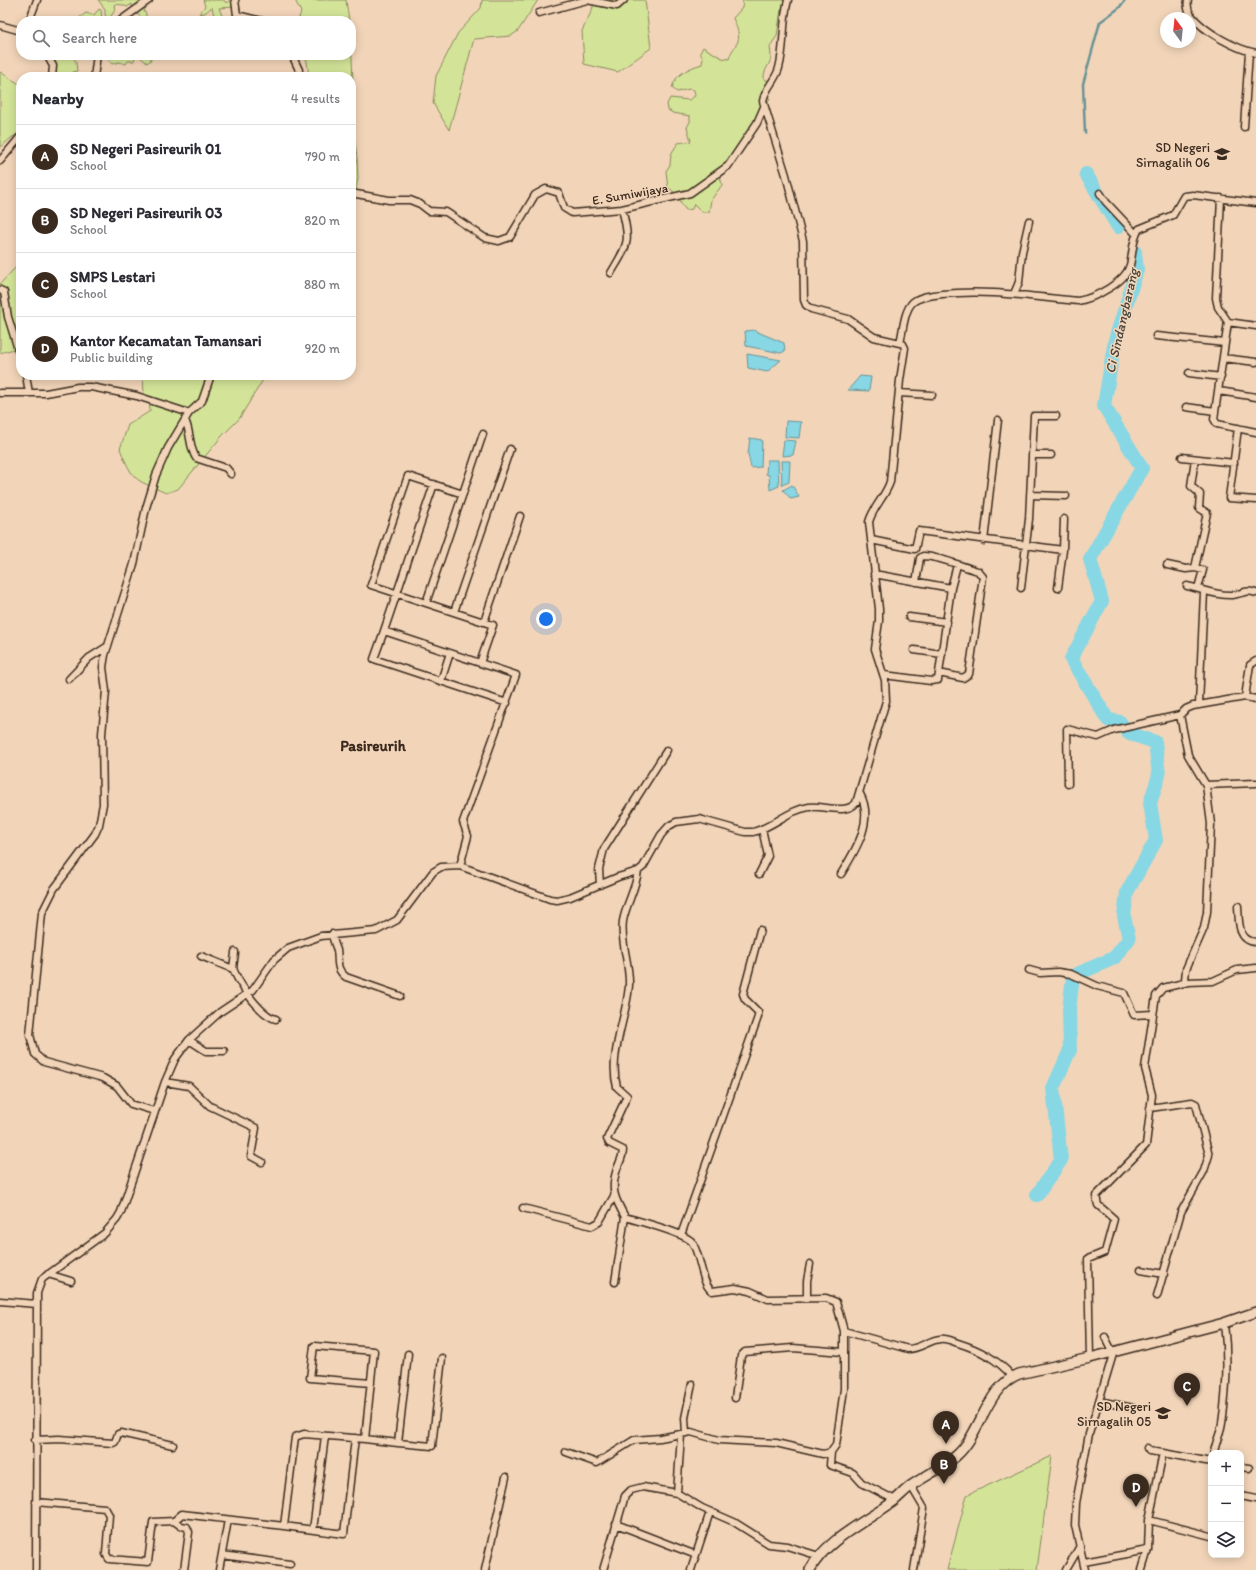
<!DOCTYPE html>
<meta charset="utf-8">
<style>
:root{--surface:#fff;--page:#f2f2f3;--text:#2b2b33;--muted:#7c7c81;--line:#e1e1e2;--accent:#3b2a1e}
body{margin:0;font-family:Itim,sans-serif;background:var(--page);color:var(--text)}
.controls{position:absolute;right:12px;bottom:12px;display:grid;overflow:hidden;border-radius:8px;box-shadow:0 2px 10px #0003}
.controls button{width:36px;height:36px;display:grid;place-items:center;padding:0;border:0;border-bottom:1px solid var(--line);background:var(--surface);color:var(--text);font:20px sans-serif}
.compass{position:absolute;left:1160px;top:12px;width:36px;height:36px;border-radius:50%;background:var(--surface);box-shadow:0 2px 10px #0003;rotate:345deg}
.you{position:absolute;left:546px;top:619px;width:14px;height:14px;margin:-10px;border:3px solid #fff;border-radius:50%;background:#1a73e8;box-shadow:0 0 0 6px #1a73e833}
.badge{display:grid;place-items:center;width:26px;height:26px;border-radius:50%;background:var(--accent);color:#fff;font-size:13px;font-weight:700}
.pin{position:absolute;translate:-50% -33px;filter:drop-shadow(0 1px 2px #0008)}
.pin::after{content:'';position:absolute;top:21px;width:14px;height:12px;background:inherit;clip-path:polygon(0 0,100% 0,50% 100%)}
.list{margin:0;padding:0;list-style:none}
h2{display:flex;justify-content:space-between;align-items:center;height:52px;margin:0;padding:0 16px;font-size:17px}
h2 small{font-size:13px;font-weight:400;color:var(--muted)}
.list li{display:grid;grid-template-columns:26px 1fr auto;gap:12px;align-items:center;box-sizing:border-box;height:64px;padding:0 16px;border-top:1px solid var(--line)}
.list b{display:block;font-size:15px;white-space:nowrap}
.list p{margin:0;font-size:13px;white-space:nowrap;color:var(--muted)}
.list em{font-size:13px;font-style:normal;color:var(--muted)}
.icon{flex:none;width:22px;height:22px;fill:none;stroke:currentColor;stroke-width:2;stroke-linecap:round;stroke-linejoin:round}
.map{position:relative;flex:none;width:1256px;height:1570px;overflow:hidden}
.search{position:absolute;background:var(--surface);box-shadow:0 2px 10px #0003;left:16px;top:16px;width:340px;height:44px;display:flex;align-items:center;gap:10px;box-sizing:border-box;padding:0 14px;border-radius:16px;color:var(--muted);font-size:15px}
.panel{position:absolute;background:var(--surface);box-shadow:0 2px 10px #0003;left:16px;top:72px;width:340px;height:308px;border-radius:16px}
.map>svg:first-child{display:block}
.green{fill:#d3e498;stroke:#87875b}
.water{fill:#87d7e4;stroke:#699295}
.lines{fill:none;stroke-linecap:round;stroke-linejoin:round}
.stream{stroke:#699295;stroke-width:2.5}
.river{stroke:#87d7e4;stroke-width:14}
.street-casing{stroke:#3b2a1e;stroke-width:9}
.secondary-casing{stroke:#3b2a1e;stroke-width:12}
.street{stroke:#f2d5b9;stroke-width:6}
.secondary{stroke:#f2d5b9;stroke-width:9}
.labels{text-anchor:middle;dominant-baseline:central;stroke-width:3;stroke-linejoin:round;paint-order:stroke}
.poi-label{font-size:13px;fill:#3b2a1e;stroke:#f2d5b9;text-anchor:end}
.street-label{font-size:13px;fill:#3b2a1e;stroke:#f2d5b9}
.water-label{font-size:14px;font-style:italic;fill:#46443c;stroke:#f2d5b9}
.quarter-label{font-size:15px;font-weight:bold;fill:#3b2a1e;stroke:#f2d5b9}
</style>
<div class="map">
<svg width="1256" height="1570" viewBox="0 0 1256 1570">
<rect width="100%" height="100%" fill="#f2d5b9"/>
<filter id="ink" filterUnits="userSpaceOnUse"><feTurbulence type="fractalNoise" baseFrequency=".025" numOctaves="2"/><feDisplacementMap in="SourceGraphic" scale="8" xChannelSelector="R" yChannelSelector="G"/><feConvolveMatrix kernelMatrix="1 2 1 2 8 2 1 2 1" color-interpolation-filters="sRGB"/></filter>
<g filter="url(#ink)">
<path class="green" d="M98 0H150L144 11 146 14V18L143 20 138 14H133L132 4 127 7 123 5 115 4 114 5 115 10 109 19 105 15V9Z
M203 0H224L226 3 230 0 236 3 235 7 219 8 223 18 219 21H215L212 7 205 13 199 14 205 6Z
M295 0H346L349 21H298L301 12Z
M482 0H538L518 31 511 36 474 39 449 130 433 103 436 76 458 33 481 8Z
M595 0H645L651 48 618 72 584 64 582 31 592 10Z
M743 0H789L781 9 777 36 770 46C770 49 771 53 771 56 771 65 763 69 764 79L769 81 765 93 770 99 749 133 744 136C742 147 734 154 733 164L722 167 719 172 722 185 711 200 709 212H702L694 204 692 209 686 210C679 202 678 192 668 188L666 171 670 165 671 154 678 143 691 141 687 127 690 122V116L673 113 668 110 667 104 670 98 689 100 695 96 694 90 689 89 677 92 672 88C675 74 689 68 702 64L703 58 700 53 703 47 722 58 729 59C730 53 733 50 736 45 742 37 736 26 733 18L742 8Z
M99 9 101 10 102 21H75L86 13 94 15Z
M351 35 353 82 351 112 357 157 358 179 351 213V77H309L306 55H351Z
M53 55H72L76 62 77 71 73 72 72 77H53Z
M107 55H135L134 61H128L126 64 119 62 112 64 107 58Z
M138 55H147L151 57V60L147 63Z
M0 72 21 85V132L11 138 0 148Z
M17 266 21 267V347L0 353V284Z
M143 375H266L239 419 222 436 178 489 166 493C134 479 134 482 120 449L128 425 150 411 149 401 144 395Z
M1052 1456 1037 1570H947L967 1495Z"/>
<path class="water" d="M753 330 784 343 785 351 781 353 746 346 745 331Z
M747 354 781 360 767 372 748 368Z
M860 376 871 377 869 391 848 390Z
M786 421 801 422 799 438 785 437Z
M750 438 762 440 761 467 751 468 748 454Z
M784 440 796 441 793 455 782 456Z
M767 460H778L779 486 770 490 769 475 766 474Z
M781 461H790L789 482 782 485Z
M792 485 799 497 791 499 783 490Z"/>
<g class="lines">
<path class="stream" d="M1085 133 1083 84 1100 22 1119 8 1125 0"/>
<path class="river" d="M1086 174 1118 227
M1037 1195 1061 1160 1053 1088 1070 1050 1069 1010 1073 976 1114 958 1129 939 1124 916 1127 892 1156 840 1150 803 1159 775 1155 742 1128 733 1120 722 1108 720 1071 659 1102 601 1090 559 1142 468 1104 406 1115 340 1137 270 1135 252"/>
<defs>
<path id="street" d="M235 0 237 15 262 21
M1188 0C1187 5 1188 11 1191 15 1204 32 1236 49 1256 53
M539 13 587 0 617 6 624 0
M29 21 37 0
M120 21 149 0
M0 25 21 31
M47 55 53 66 52 77
M292 55 299 70
M94 77 97 55
M1244 127 1249 52
M0 161 21 136
M351 193 389 200H410L420 204 429 211 446 212 485 238 499 241 510 237 535 195 546 189 559 193 564 208 572 213 622 209 690 193 728 166 757 123 764 107
M1100 193 1106 202 1136 234
M1221 198 1216 298 1218 307 1228 322 1214 419 1217 424 1256 432
M611 273C628 244 631 243 622 209
M0 290 4 292 8 317 21 359
M1014 294 1019 282 1022 252 1029 221
M1228 322 1256 326
M1156 336 1225 343
M900 343C903 331 904 310 913 302 920 296 933 295 942 294 991 289 1030 297 1078 301 1095 298 1126 282 1130 265 1133 253 1132 240 1139 229L1173 215 1184 196 1193 195 1256 203
M1223 358 1256 362
M1189 373 1221 377
M26 375 29 393
M1219 391 1256 397
M0 393H46L78 387H91L137 396 189 413
M899 393 932 395
M1186 407 1215 411
M185 420C191 432 189 448 196 458L226 468 231 474
M1238 428 1229 498 1256 500
M1032 455H1051
M1182 457 1234 463
M1195 459 1191 486 1200 494 1199 508 1207 513 1195 568
M434 484 384 631 516 675 463 822 468 836 460 866
M463 494 408 476 371 585 493 625 480 663
M1030 495 1066 496
M871 540 915 549 919 531 1063 550
M984 541 998 420
M1167 565 1186 569 1195 568 1203 570 1198 588
M874 574 951 588 938 680 931 681 884 675
M916 582 920 558 923 556C942 557 960 566 978 571L983 577 969 674 963 678 939 673
M1187 586C1202 589 1216 596 1232 595 1242 594 1246 589 1256 593
M951 588 957 565
M1021 588 1029 519 1034 416H1056
M1058 588 1063 550 1064 519
M426 603 483 434
M454 612 510 449
M909 617 947 622
M484 622 520 516
M384 631 374 659 507 703
M914 650 942 654
M69 679 89 658 108 646
M441 681 450 653
M1245 697 1250 665 1256 661
M1256 699 1245 697 1193 706 1186 709 1180 715 1188 755 1206 785 1211 824 1207 912 1204 928 1186 969 1185 980 1188 982 1213 981 1237 970 1256 968
M1199 705 1204 592
M1068 784 1067 729 1098 737 1114 730 1180 715
M1206 785 1256 783
M759 874 768 856 762 829
M841 874C855 851 875 821 860 794
M600 885 599 869 604 849 667 750
M1238 906C1239 920 1237 941 1256 942
M332 934C333 940 335 945 337 950 339 961 335 969 346 977L400 996
M235 952C235 958 232 966 234 971 240 985 261 1016 276 1019
M201 956 233 969
M1029 970 1040 973 1058 972 1071 974 1097 986 1124 993 1134 1015 1153 1014
M189 1040 206 1051H224
M165 1082 189 1086 210 1106 256 1128 251 1156 262 1162
M1150 1108 1192 1102 1196 1104 1209 1155 1204 1171 1181 1212 1157 1296
M154 1111 131 1104 117 1086 103 1078 44 1062 35 1054 30 1035 42 913 54 889 95 834 99 825 103 804 102 734 106 691 103 667 105 655 134 564 146 508 156 475 168 448 189 413 202 401 211 375
M523 1208 592 1226 599 1222 614 1196
M681 1235 758 1017V1012L745 999 743 994 760 930
M1141 1270 1164 1274
M48 1274 71 1281
M615 1282 625 1217
M807 1298V1281L810 1264
M0 1301 37 1304
M844 1331 908 1349C920 1349 929 1340 940 1339 946 1338 952 1341 958 1343 980 1350 997 1359 1012 1376
M1105 1337 1112 1351
M1090 1358 1088 1259 1105 1252 1114 1219 1098 1205 1096 1196 1146 1145 1152 1095 1145 1068 1156 996 1163 988 1188 982
M735 1398 741 1356 745 1352 793 1348 843 1352
M1099 1401 1133 1408
M686 1433 685 1418 692 1384
M365 1439 398 1443 408 1354
M35 1440 59 1439 113 1443 115 1442 118 1434 121 1433 173 1445
M398 1443 432 1446 442 1358
M1147 1448 1149 1451 1163 1453
M566 1452 597 1463 634 1440 660 1438 691 1432 719 1440 776 1443 810 1451 823 1454 831 1452 836 1445 844 1389V1331L836 1302 826 1298 768 1299 750 1291 735 1288 712 1291C701 1284 701 1255 692 1242 685 1233 638 1221 625 1217 615 1199 610 1190 617 1169 619 1163 623 1157 623 1150L609 1143 607 1139 627 1096 617 1087C608 1055 627 1017 629 985 630 963 620 943 623 921 626 904 636 889 638 871
M831 1452 830 1465 853 1473 862 1483 895 1500
M1214 1453C1215 1443 1221 1433 1222 1423 1227 1390 1228 1356 1224 1323
M1241 1467 1249 1468
M911 1486 924 1508 914 1570
M677 1493 681 1435
M1241 1496 1256 1499
M36 1502 105 1508 109 1515 106 1554 109 1559 148 1562 153 1522 174 1521 182 1514 284 1526 295 1437 304 1434 365 1439 374 1351 314 1346 310 1378 371 1383
M1149 1520 1211 1536
M174 1521 181 1526 187 1527 189 1532 184 1570
M616 1524 696 1555
M284 1526 344 1534 355 1438
M313 1530 325 1436
M222 1555 290 1564
M1084 1562 1148 1550 1149 1520 1163 1453 1211 1462
M36 1570 37 1293 42 1279 105 1233 117 1219 121 1212 165 1082 175 1059 189 1040 220 1012 253 990 274 960 288 948 321 936 376 931 397 920 433 872 441 867 460 866 550 899 557 900 570 897 618 877 638 871 643 867 661 835 669 826 676 822 699 819 745 832H753C773 827 788 810 809 807 824 805 845 815 856 803L886 701 885 680 875 649 879 621V609L869 522C873 507 885 497 890 482L900 380 905 348 903 344 900 343 874 337 848 319 811 309 806 305 804 300 803 241 786 175 763 101C765 88 776 80 779 68 785 46 782 22 788 0
M219 1570 228 1520
M485 1570 506 1477
M603 1570 625 1496 631 1490 643 1487 677 1493 702 1508 734 1522 769 1544 787 1546 819 1556
M691 1570 710 1512
M1066 1570 1080 1546
M1085 1570 1075 1525 1076 1503 1089 1434 1114 1351
M1142 1570 1148 1550"/>
<path id="secondary" d="M810 1570C825 1540 867 1521 894 1501 900 1496 905 1490 912 1485 927 1475 944 1467 957 1455 982 1432 986 1387 1019 1374L1090 1358 1224 1323 1256 1312"/>
</defs>
<use href="#street" class="street-casing"/>
<use href="#secondary" class="secondary-casing"/>
<use href="#street" class="street"/>
<use href="#secondary" class="secondary"/>
</g>
</g>
<defs>
<symbol id="school-bare" viewBox="-9 -9 18 18"><path d="M0-5L7-2L0 1L-7-2ZM-4 1L0 2.5L4 1V4Q0 6-4 4Z" fill="#3b2a1e" stroke="#f2d5b9" stroke-width="2.5" paint-order="stroke"/></symbol>
</defs>
<g fill-rule="evenodd">
<use href="#school-bare" x="1211" y="143" width="22" height="22"/>
<use href="#school-bare" x="1152" y="1402" width="22" height="22"/>
</g>
<g class="labels">
<g class="poi-label">
<text x="1210" y="147">SD Negeri<tspan x="1210" dy="15">Sirnagalih 06</tspan></text>
<text x="1151" y="1406">SD Negeri<tspan x="1151" dy="15">Sirnagalih 05</tspan></text>
</g>
<g class="street-label">
<text transform="translate(630 194) rotate(-10)">E. Sumiwijaya</text>
</g>
<g class="water-label">
<text transform="translate(1122 321) rotate(-77)">Ci Sindangbarang</text>
</g>
<g class="quarter-label">
<text x="373" y="746">Pasireurih</text>
</g>
</g>
</svg>
<div class="controls">
<button>+</button>
<button>−</button>
<button><svg class="icon" aria-label="layers" viewBox="0 0 24 24"><path d="M12 4l9 5-9 5-9-5zM3 14l9 5 9-5"/></svg></button>
</div>
<svg class="compass" viewBox="-18 -18 36 36"><path d="M0-13l5 13h-10z" fill="#e53935"/><path d="M0 13l5-13h-10z" fill="#7c7c81"/></svg>
<div class="you"></div>
<div class="pin badge" style="left:946px;top:1444px">A</div>
<div class="pin badge" style="left:944px;top:1484px">B</div>
<div class="pin badge" style="left:1187px;top:1406px">C</div>
<div class="pin badge" style="left:1136px;top:1507px">D</div>
<div class="search"><svg class="icon" aria-label="search" viewBox="0 0 24 24"><circle cx="10" cy="10" r="6"/><path d="M15 15l6 6"/></svg>Search here</div>
<section class="panel">
<h2>Nearby<small>4 results</small></h2>
<ul class="list">
<li><span class="badge">A</span><div><b>SD Negeri Pasireurih 01</b><p>School</p></div><em>790 m</em></li>
<li><span class="badge">B</span><div><b>SD Negeri Pasireurih 03</b><p>School</p></div><em>820 m</em></li>
<li><span class="badge">C</span><div><b>SMPS Lestari</b><p>School</p></div><em>880 m</em></li>
<li><span class="badge">D</span><div><b>Kantor Kecamatan Tamansari</b><p>Public building</p></div><em>920 m</em></li>
</ul>
</section>
</div>
